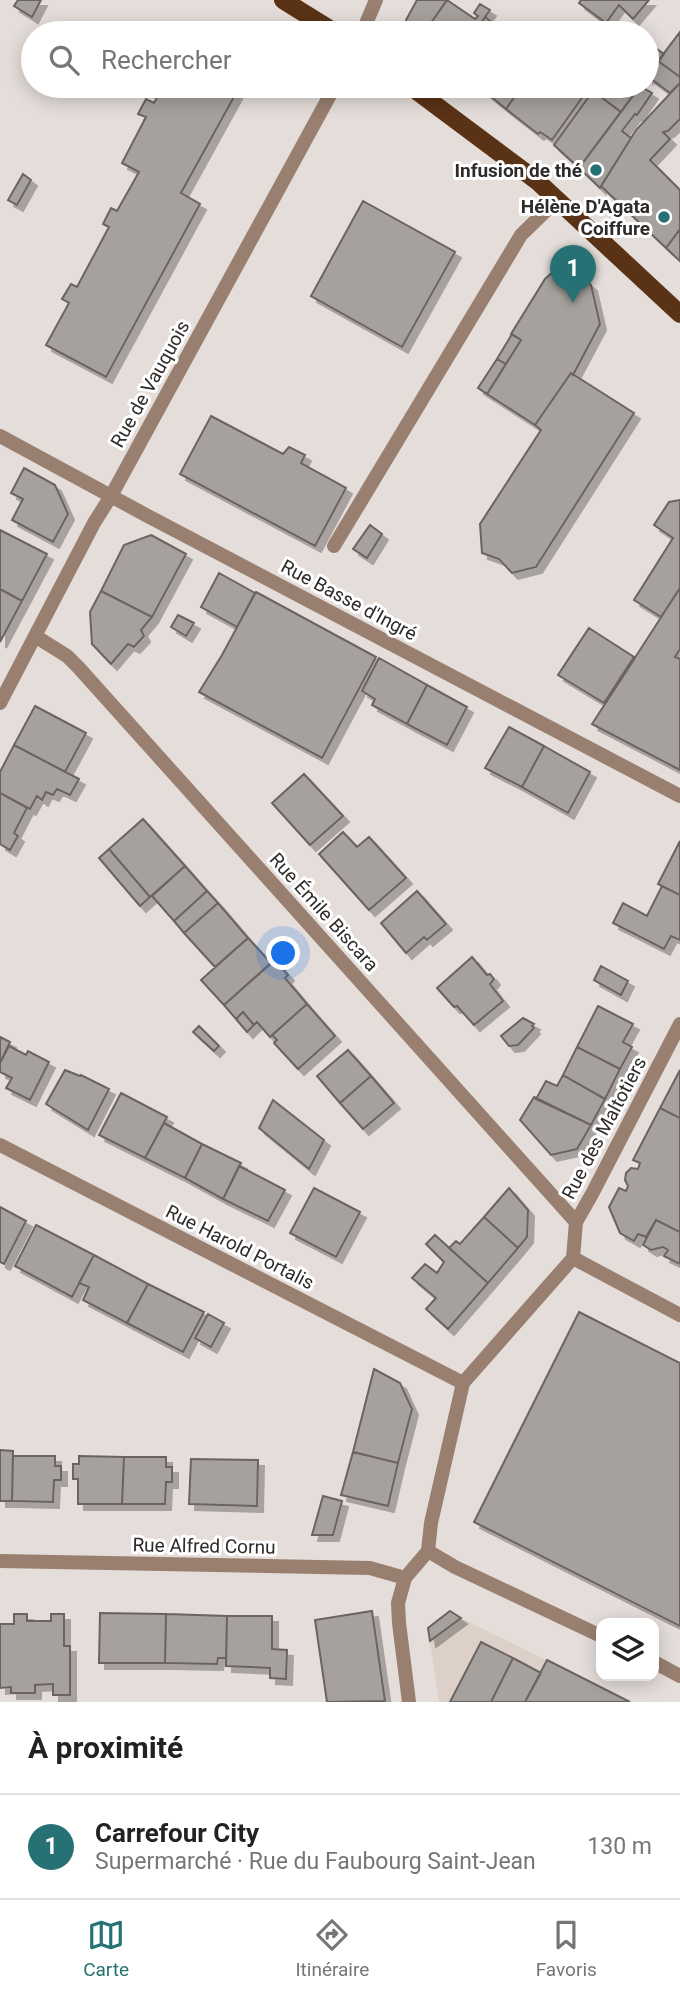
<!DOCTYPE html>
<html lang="fr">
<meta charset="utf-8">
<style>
:root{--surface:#fff;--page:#f2f2f2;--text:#222;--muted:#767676;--line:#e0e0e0;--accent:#267173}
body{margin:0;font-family:Roboto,sans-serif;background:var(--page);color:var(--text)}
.controls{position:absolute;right:21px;bottom:21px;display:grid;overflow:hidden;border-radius:14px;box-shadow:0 4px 18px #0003}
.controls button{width:63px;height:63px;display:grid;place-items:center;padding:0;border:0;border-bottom:2px solid var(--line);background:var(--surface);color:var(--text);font:35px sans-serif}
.you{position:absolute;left:284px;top:954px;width:24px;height:24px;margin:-18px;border:5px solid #fff;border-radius:50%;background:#1a73e8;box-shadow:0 0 0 10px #1a73e833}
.badge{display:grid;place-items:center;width:46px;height:46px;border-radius:50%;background:var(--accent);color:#fff;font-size:23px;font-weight:700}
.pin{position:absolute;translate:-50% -58px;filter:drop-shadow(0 2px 4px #0008)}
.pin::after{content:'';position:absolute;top:37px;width:24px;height:21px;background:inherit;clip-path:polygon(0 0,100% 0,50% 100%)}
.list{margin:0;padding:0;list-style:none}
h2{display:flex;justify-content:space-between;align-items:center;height:91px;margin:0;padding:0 28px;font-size:30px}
h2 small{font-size:23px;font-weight:400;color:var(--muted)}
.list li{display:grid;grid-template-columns:46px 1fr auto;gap:21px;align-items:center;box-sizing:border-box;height:105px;padding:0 28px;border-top:2px solid var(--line)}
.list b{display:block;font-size:26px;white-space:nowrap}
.list p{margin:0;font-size:23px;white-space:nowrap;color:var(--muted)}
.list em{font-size:23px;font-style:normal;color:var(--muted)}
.icon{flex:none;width:38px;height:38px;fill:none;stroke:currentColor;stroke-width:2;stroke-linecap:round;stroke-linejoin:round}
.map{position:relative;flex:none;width:680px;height:1702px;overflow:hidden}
.search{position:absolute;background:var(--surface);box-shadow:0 4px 18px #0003;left:21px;right:21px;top:21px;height:77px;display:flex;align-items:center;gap:18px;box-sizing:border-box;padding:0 24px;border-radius:38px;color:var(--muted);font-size:26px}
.sheet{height:196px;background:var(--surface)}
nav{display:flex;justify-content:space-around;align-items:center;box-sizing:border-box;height:98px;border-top:2px solid var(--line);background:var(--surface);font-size:19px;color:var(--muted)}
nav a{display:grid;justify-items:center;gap:4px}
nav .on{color:var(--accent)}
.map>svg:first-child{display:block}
.built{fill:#ddd0c8}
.building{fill:#a7a19d;stroke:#6a6461;stroke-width:2;filter:url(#shadow)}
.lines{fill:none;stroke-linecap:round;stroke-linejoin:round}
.lane{stroke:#987f70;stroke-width:14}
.street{stroke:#987f70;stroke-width:14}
.primary{stroke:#5a3216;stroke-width:18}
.poi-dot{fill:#267173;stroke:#fff;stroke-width:2.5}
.labels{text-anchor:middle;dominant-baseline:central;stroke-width:6;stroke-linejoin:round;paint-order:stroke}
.poi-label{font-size:19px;font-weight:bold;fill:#2e2b2a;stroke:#fff;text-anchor:end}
.street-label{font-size:19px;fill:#2e2b2a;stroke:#fff}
</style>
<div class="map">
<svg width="680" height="1702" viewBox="0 0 680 1702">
<defs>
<filter id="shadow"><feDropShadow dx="6" dy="6" stdDeviation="0" flood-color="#0004"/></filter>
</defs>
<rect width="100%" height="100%" fill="#e4ddd9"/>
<path class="built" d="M450 1611 461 1618 630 1702H439L428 1628Z"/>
<path class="building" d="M18 0H41L32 17 14 6Z
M417 0H447L424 33H410L406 20Z
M447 0 475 19 478 16 474 13 480 4 490 10 474 33H424Z
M581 0H649L633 19 619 5 606 23 579 3Z
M485 17 507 33H494L481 24Z
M481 24 494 33H474Z
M680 32V77L658 61Z
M647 42 664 54 647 77Z
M658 61 680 77V83L670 93 647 76Z
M680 83V119L668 131 663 132 670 139 650 160 680 190V229L666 248 601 186 636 130Z
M163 86H240L181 193 200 204 106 377 46 345 69 303 62 299 71 284 77 287 109 227 103 224 111 208 117 211 139 172 122 163 146 117 138 114 146 99 154 103Z
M478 86H522L506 109Z
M522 86H640L621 112 589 88 552 140 540 132 538 134 506 109Z
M640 86 652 93 637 115 635 114 622 131 631 138 600 188 579 168Z
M593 91 621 112 579 168 554 145Z
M23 174 31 180 17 205 8 200Z
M363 201 455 252 402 347 311 296Z
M680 229V261L666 248Z
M564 262 591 285 600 324 573 375 571 373 535 425 487 394 521 340 511 334 545 279Z
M512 334 521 340 506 364 497 359Z
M497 359 506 364 487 394 478 388Z
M571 373 634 413 536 567 512 573 499 559 482 553 480 524 541 430 535 425Z
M211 416 283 454 289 447 305 455 301 463 346 488 315 546 180 474Z
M24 468 55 485 68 514 53 542 12 520 23 499 11 493Z
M680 500V588L661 617 634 600 673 538 654 525 669 502Z
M370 525 382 534 367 558 353 549Z
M0 530 47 554 22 601 0 589Z
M151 535 186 554 152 617 101 591 124 545Z
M219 573 255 593 237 627 201 607Z
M680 588V649L675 657 680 659V770L592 724Z
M0 589 22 601 0 642Z
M101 591 152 617 141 630 144 636 134 647 128 644 111 664 92 644 90 612Z
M256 592 376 657 322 758 199 692 222 655Z
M178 615 194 623 186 636 171 627Z
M589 628 634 657 604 703 558 675Z
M634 657 635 658 605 704 604 703Z
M379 658 427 685 407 724 372 705 375 699 362 691Z
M427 685 467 707 447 745 407 724Z
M35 706 86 733 65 772 14 745Z
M509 727 544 746 522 787 485 768Z
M14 745 79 779 70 795 57 789 53 795 46 792 42 800 37 796 30 809 0 793V772Z
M544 746 590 772 568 813 522 787Z
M304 774 343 816 310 845 272 803Z
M0 793 27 808 14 833 18 836 10 850 0 844Z
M143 819 185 866 150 897 109 849Z
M343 832 357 847 369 837 406 878 369 910 319 854Z
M680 841V895L658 884Z
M109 849 150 897 140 906 99 858Z
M185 866 207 891 174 921 152 896Z
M662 886 680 895V940L671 936 664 949 613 923 623 903 647 916Z
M207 891 218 903 184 933 174 921Z
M417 891 446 924 427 940 424 937 406 953 381 923Z
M218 903 248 938 215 967 184 933Z
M248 938 271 963 224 1005 201 980Z
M472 957 487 975 490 974 494 979 490 984 503 1001 474 1025 457 1006 454 1007 437 988Z
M275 960 288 975 285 978 307 1004 270 1037 257 1022 254 1025 243 1012 236 1019 224 1005Z
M601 966 628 981 621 995 594 980Z
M307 1004 335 1036 298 1069 274 1043 277 1040 272 1035Z
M598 1006 633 1024 623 1042 632 1047 620 1069 577 1047Z
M243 1012 254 1025 247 1032 236 1019Z
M523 1018 534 1024 532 1026 534 1028 518 1045 509 1046 501 1036Z
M199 1026 219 1046 214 1051 193 1032Z
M0 1037 10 1042 0 1063Z
M9 1046 26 1055 28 1051 49 1062 30 1100 6 1088 12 1078 0 1072V1063Z
M577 1047 620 1069 605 1099 563 1075Z
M348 1050 371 1076 340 1103 317 1076Z
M65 1070 80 1076 81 1075 109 1089 88 1130 46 1104Z
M680 1070V1118L660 1108Z
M563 1075 605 1099 591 1125 536 1099 546 1081 557 1086Z
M371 1076 394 1103 363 1129 340 1103Z
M121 1093 167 1117 145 1158 99 1135Z
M534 1097 591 1125 577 1149 551 1155 520 1120Z
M273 1100 324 1140 309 1169 259 1128Z
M660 1108 680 1118V1232L656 1220 646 1237 638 1234 634 1241 620 1233 609 1207 619 1188 626 1191 628 1186 625 1180 626 1173 631 1168 638 1169 640 1163 633 1160Z
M164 1123 202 1144 185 1178 145 1158Z
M202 1144 241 1163 223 1199 185 1178Z
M239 1166 285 1190 268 1221 223 1199Z
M314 1188 360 1212 336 1257 290 1233Z
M509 1188 528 1210 527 1237 518 1248 484 1217Z
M0 1207 26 1221 4 1264 0 1262Z
M484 1217 518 1248 488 1283 449 1248 456 1241 460 1244Z
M656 1220 680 1232V1264L664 1256 668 1250 663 1247 651 1250 643 1245Z
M36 1225 94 1255 72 1297 15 1266Z
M435 1235 488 1283 448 1329 426 1309 436 1298 412 1278 425 1264 437 1273 444 1262 426 1244Z
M94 1255 148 1284 127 1323 83 1300 89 1287 79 1283Z
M148 1284 204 1312 183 1352 127 1323Z
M579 1312 680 1363V1626L474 1522Z
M208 1314 224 1323 211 1347 195 1338Z
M374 1369 400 1383 412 1409 398 1463 353 1452Z
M0 1450 13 1451 12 1501H0Z
M353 1452 398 1463 388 1506 341 1495Z
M13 1456H55V1466H61V1480H54L53 1502 12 1501Z
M79 1456 124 1457 122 1504H78V1479H73V1464H79Z
M124 1457H166V1467H172V1482H166L165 1504H122Z
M191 1459 258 1460 257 1506 189 1504Z
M323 1496 342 1501 333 1535H312Z
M372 1611 385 1701 327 1702 315 1620Z
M450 1611 461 1618 430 1641 428 1628Z
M100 1613 166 1614 165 1663H99Z
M14 1614H27V1621H51V1614H64V1646H70V1695H53V1684L35 1685V1693H11V1687L0 1688V1624H14Z
M166 1614 227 1616 226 1658H218L217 1664 165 1663Z
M227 1616H272V1649L287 1650 286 1679 270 1678V1668L226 1666Z
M481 1642 513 1658 491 1702H450Z
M513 1658 541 1673 525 1702H491Z
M547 1660 630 1702H525Z"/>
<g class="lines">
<path class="lane" d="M334 546 521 235 557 200"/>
<path class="street" d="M362 33 376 0
M0 436 144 514 680 796
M35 636 67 656 79 668 576 1222
M0 703 94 523 111 496 335 86
M0 1145 463 1383
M573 1258 680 1315
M428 1551 455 1567 601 1636
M0 1561 370 1568 405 1578
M654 1662 680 1676
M409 1702 399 1623 398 1603 405 1578 428 1551 431 1523 463 1383 573 1258 576 1222 592 1194 680 1024"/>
<path class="primary" d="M283 0 336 33
M410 86 537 181 680 314"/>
</g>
<g class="poi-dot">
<circle cx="596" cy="170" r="7"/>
<circle cx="664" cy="217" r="7"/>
</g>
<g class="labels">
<g class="poi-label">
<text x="582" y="170">Infusion de thé</text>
<text x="650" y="206">Hélène D'Agata<tspan x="650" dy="22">Coiffure</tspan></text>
</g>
<g class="street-label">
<text transform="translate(150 384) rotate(-61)">Rue de Vauquois</text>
<text transform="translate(349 600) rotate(28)">Rue Basse d'Ingré</text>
<text transform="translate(324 912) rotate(48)">Rue Émile Biscara</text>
<text transform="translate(604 1128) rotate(-62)">Rue des Maltotiers</text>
<text transform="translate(240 1247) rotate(27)">Rue Harold Portalis</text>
<text transform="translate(204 1546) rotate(1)">Rue Alfred Cornu</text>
</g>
</g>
</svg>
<div class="controls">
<button><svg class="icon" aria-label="layers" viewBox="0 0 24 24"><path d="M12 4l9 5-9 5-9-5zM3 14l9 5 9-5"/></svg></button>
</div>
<div class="you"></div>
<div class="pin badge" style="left:573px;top:303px">1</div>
<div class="search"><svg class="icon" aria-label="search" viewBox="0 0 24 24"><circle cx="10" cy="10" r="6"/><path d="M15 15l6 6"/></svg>Rechercher</div>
</div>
<section class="sheet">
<h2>À proximité<small></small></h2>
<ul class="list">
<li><span class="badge">1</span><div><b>Carrefour City</b><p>Supermarché · Rue du Faubourg Saint-Jean</p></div><em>130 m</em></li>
</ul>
</section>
<nav>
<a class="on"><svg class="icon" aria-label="map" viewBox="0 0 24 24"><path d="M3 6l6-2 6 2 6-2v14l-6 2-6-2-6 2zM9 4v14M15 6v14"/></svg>Carte</a>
<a><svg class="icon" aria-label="directions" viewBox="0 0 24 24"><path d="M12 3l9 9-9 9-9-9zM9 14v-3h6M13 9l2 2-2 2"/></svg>Itinéraire</a>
<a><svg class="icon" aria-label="saved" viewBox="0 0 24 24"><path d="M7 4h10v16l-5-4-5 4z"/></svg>Favoris</a>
</nav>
